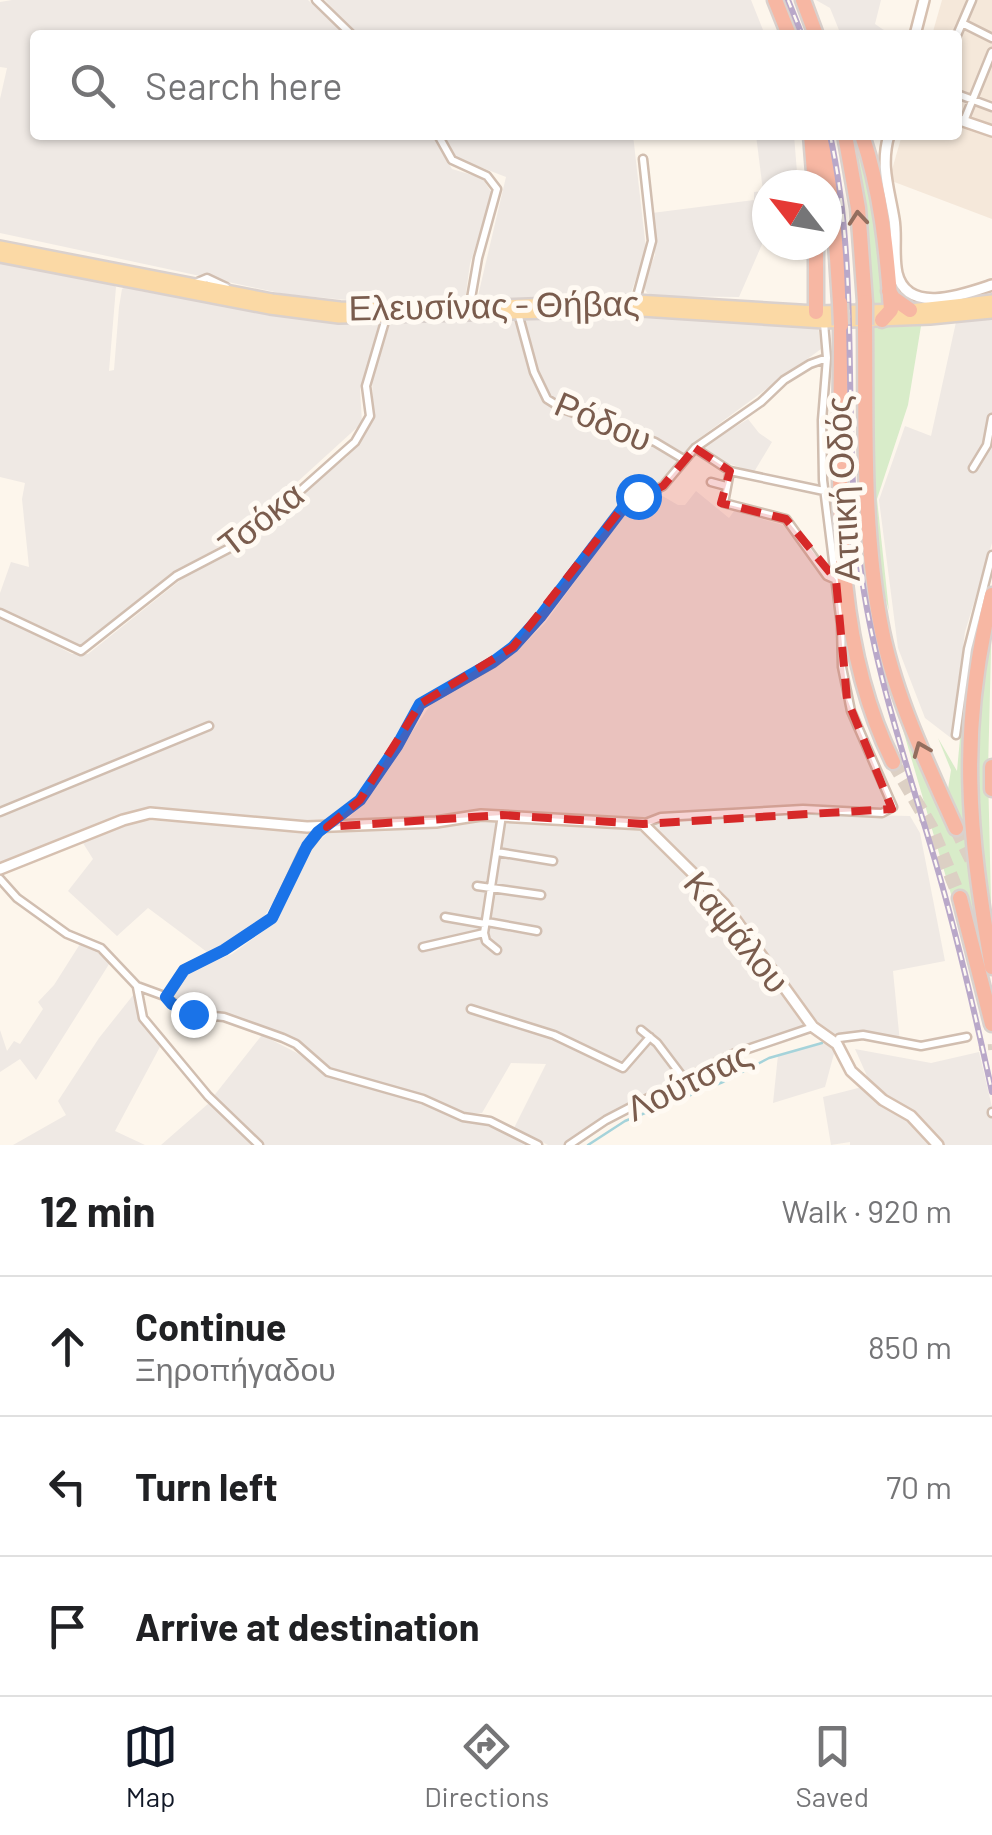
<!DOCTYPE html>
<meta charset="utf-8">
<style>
:root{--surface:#fff;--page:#f6f6f6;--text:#202124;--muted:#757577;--line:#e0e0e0;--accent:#111827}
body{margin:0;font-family:Barlow,sans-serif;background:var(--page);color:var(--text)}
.compass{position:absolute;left:752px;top:170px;width:90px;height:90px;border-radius:50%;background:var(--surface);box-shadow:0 2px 8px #0004;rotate:301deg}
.stop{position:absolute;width:30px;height:30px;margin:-22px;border:8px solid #1a73e8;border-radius:50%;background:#fff}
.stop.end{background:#1a73e8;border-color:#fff;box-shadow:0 2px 10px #0008}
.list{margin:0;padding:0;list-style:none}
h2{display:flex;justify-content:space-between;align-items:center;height:130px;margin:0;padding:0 40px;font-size:42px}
h2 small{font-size:32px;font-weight:400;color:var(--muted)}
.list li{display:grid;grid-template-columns:65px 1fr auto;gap:30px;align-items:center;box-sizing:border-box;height:140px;padding:0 40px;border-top:2px solid var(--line)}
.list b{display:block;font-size:38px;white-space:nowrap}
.list p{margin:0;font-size:32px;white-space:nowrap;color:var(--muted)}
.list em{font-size:32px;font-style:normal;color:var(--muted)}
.icon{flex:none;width:55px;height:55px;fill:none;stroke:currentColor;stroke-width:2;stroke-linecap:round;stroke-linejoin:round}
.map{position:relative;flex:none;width:992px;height:1145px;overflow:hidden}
.search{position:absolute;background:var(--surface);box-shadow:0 2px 8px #0004;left:30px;right:30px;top:30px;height:110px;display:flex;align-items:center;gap:25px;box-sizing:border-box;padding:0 35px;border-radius:10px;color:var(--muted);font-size:38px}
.sheet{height:550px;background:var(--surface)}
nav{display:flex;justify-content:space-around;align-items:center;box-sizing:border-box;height:140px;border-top:2px solid var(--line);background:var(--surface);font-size:28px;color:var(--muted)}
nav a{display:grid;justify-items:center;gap:5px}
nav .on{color:var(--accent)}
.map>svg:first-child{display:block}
.residential{fill:#f5e8da}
.industrial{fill:#efe9e4}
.green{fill:#d8ecc9}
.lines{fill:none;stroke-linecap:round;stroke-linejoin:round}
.stream{stroke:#a5d3da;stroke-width:2.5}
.street-tunnel{stroke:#dcd0c4;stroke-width:6;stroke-dasharray:6 3;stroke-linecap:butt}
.highway-tunnel{stroke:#dcd0c4;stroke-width:14;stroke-dasharray:14 7;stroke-linecap:butt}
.street-casing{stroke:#d1beb0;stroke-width:11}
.secondary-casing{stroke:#d6c0b0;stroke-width:14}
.primary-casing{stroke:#dad1cd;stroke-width:16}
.highway-casing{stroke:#dad1cd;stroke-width:19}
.street{stroke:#fff;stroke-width:6}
.secondary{stroke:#fff;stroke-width:9}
.primary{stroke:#fbd9a5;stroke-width:11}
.highway{stroke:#f7b7a3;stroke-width:14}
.rail-casing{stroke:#b9a8c9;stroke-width:6}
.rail{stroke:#fffaf3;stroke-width:2.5;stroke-dasharray:8;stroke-linecap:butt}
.highway-bridge-casing{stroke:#dad1cd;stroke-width:19;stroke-linecap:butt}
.highway-bridge{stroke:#f7b7a3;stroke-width:14}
.oneway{stroke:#936e5e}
.route{stroke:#1a73e8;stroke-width:12}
.marked{fill:#d62828;fill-opacity:0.2;stroke:#d62828;stroke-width:8;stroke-dasharray:20 12;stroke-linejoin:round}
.labels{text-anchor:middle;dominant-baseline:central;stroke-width:10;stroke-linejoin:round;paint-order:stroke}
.street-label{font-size:35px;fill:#7a5c4d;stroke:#fffaf3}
</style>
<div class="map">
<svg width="992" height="1145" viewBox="0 0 992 1145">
<rect width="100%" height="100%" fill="#fdf6ec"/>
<path class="residential" d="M942 0H992V219L889 180 902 135H957V35H932Z"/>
<path class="industrial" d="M12 0H308L345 35H35V135H432L452 169 482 178 492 193 470 264 465 300 358 301 284 294 0 233V99L7 68 0 67V2Z
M325 0H751L765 35H357Z
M816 0H881L875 24 891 35H841L830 8Z
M443 135H633L646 249 630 296 477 300 506 177 457 158Z
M756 135H794L798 185H767V233L739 297 656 296 647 293 643 285 655 255 652 213 754 200V192L763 191Z
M0 259 113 284 116 287 109 371 114 370 119 307 122 289 127 286 140 291 297 317 381 320 360 389 362 423 237 537 172 573 83 648H76L0 610V593L11 562 29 567 22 499 25 483 0 477Z
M544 311 818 325 821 349 697 440 662 481 629 496 621 504 517 637 484 664 455 677 419 701 359 793 326 821 289 823 158 810 0 864V616L72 654H88L183 578 248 541 301 492 347 457 370 426 373 410 372 378 392 318 454 322 509 319Z
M992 318V543L965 632 951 738 925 718 898 648 879 500 905 426 931 436 956 322Z
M748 419 759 433 772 442 754 472 718 460 701 448Z
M696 491 729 518 734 511 783 525 834 587 841 696 887 805 877 809 774 808 659 814 644 820 471 810 411 820 344 823 367 799 429 707 443 693 516 652 545 623 630 506 655 502 659 494 678 505H685Z
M768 813 910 816 920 833 945 961 893 971 900 1043 846 1032 836 1036 824 1029 788 988 728 900 652 829 661 819Z
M139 820 200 823 313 833 297 852 285 884 262 920 225 947 207 952 148 908 117 936 68 891 93 859 83 843Z
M490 820 636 828 650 836 718 905 765 961 809 1026 750 1044 710 1062 604 1117 566 1145H548L514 1128 546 1064 511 1063 482 1113H469L456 1110 440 1101 328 1070 304 1045 287 1034 230 1015 183 1006 171 999 181 980 195 969 232 954 273 924 312 848 329 831 427 828 457 821Z
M80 944 92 948 111 961 36 1080 20 1059 0 1072V1030L7 1051 14 1041 20 1044 43 1009 38 1002 54 985Z
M134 994 138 1016 162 1043 115 1131 145 1145H13L66 1115 58 1101 99 1038Z
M262 1035 297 1053 328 1076 430 1105 462 1120 491 1125 528 1145H263L213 1097Z
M830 1042 835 1050 825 1087 773 1103 778 1055Z
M855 1049 931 1063 979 1052 992 1107V1145H943L909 1109 885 1097 871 1085Z
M862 1087 916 1122 936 1145H850V1142L831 1145 823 1097Z
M209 1103 251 1145H161Z"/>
<path class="green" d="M853 135H857L873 195 887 305H872L866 221Z
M921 326 908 405 877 499 889 611C862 521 872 420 874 327Z
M992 610 988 772 992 946 982 890 974 728Z
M974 645C960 747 962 844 980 945L966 898 953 901 889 682 919 751 948 832 963 829 948 789 951 770 938 738 957 771 964 695Z"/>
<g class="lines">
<path class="stream" d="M588 1145 625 1121 723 1082 769 1058 822 1043"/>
<path class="street-tunnel" d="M979 1048 992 1047"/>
<path class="highway-tunnel" d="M893 762 931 827 960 898
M956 828 974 865"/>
<defs>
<path id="street" d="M316 0 352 35
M962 23 992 38
M957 35 972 0
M957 94 992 107
M964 121 992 52
M438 135 452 160 487 176 497 189 478 258 469 310
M193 284 207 278 226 287
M636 300 652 241 643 159
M518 313 534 372 547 399 563 409 655 442 685 460
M695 448 730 471 824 491
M973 468 987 445 992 418
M730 471 724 503 786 519 827 576 836 580
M711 482 726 486
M0 613 81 651 176 576 245 540 355 442 370 416 366 386 386 318
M956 735 968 649 992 555
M0 812 209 726
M643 824 661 817 803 809 882 813 893 807 851 711 842 667 841 625 823 480 822 420 827 358 824 323
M497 852 553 861
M0 879 17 898 67 934 101 948 137 986 167 997 179 1009 193 1014 224 1017 283 1038 296 1044 328 1072 423 1099 463 1117 490 1121 538 1145
M477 886 541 895
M445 917 485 924
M487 922 537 931
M423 947 484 933
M497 950 486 941 484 933 502 815
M137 987 143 1018 208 1096 259 1145
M167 997 184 970 224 950 272 918 303 852 319 832 360 800 397 746 420 704 493 663 513 647 540 617 625 504 663 486 695 448 761 402 784 380 810 364 827 358
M471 1009 554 1035 623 1068 650 1037
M641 1030 657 1043 685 1080
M839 1038 863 1035 921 1046 967 1037
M992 1112V1113
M569 1145 606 1120 733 1054 813 1027"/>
<path id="secondary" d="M915 35 924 0
M957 119 992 131
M889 135C880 166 889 188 894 219 897 236 893 255 897 273 907 316 965 294 992 285
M0 869 123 820 150 813 307 827 436 822 481 815 643 824 724 904 813 1027 837 1044 851 1071 883 1100 911 1116 938 1145"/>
<path id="primary" d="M0 247 272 300 340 308 418 309 636 301 816 312 910 310 992 301
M0 256 270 308 339 317 642 310 824 322 930 318 992 312"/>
<path id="highway" d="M775 0 789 35
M803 0 816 35
M811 135 815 185
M821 135 834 213 840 303
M845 135 858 208 865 302
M862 135C881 191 887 252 891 310L882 320
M816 245V312
M889 291 893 298 910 310
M841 325C842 471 826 627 893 762
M865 325C866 423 862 524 880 621 893 693 926 761 956 828
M992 595C958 731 968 832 992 967
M992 767V789
M960 898 992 1024"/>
</defs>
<use href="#street" class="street-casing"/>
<use href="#secondary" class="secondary-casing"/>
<use href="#primary" class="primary-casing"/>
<use href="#highway" class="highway-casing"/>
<use href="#street" class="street"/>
<use href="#secondary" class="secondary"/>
<use href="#primary" class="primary"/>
<use href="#highway" class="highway"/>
<defs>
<path id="rail" d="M788 0 802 35
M830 135C862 281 840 432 862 579 876 674 907 766 934 857 957 935 975 1013 992 1092"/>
</defs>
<use href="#rail" class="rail-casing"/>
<use href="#rail" class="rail"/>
<defs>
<path id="highway-bridge" d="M865 302V325
M840 303 841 325"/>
</defs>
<use href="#highway-bridge" class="highway-bridge-casing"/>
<use href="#highway-bridge" class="highway-bridge"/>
</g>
<defs><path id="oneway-chevron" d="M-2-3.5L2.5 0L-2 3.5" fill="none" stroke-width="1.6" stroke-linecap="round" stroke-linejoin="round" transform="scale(2.5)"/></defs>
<g class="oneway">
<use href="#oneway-chevron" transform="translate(858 218) rotate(-95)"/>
<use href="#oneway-chevron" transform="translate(921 749) rotate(-112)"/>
</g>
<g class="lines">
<path class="route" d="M193 1014 172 1004 166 997 184 970 224 950 272 918 307 846 318 832 360 800 397 746 420 704 493 662 513 647 540 617 626 504 638 496"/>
</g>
<path class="marked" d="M695 448 730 471 721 503 786 519 836 580 847 699 892 809 643 824 502 815 327 827 360 800 420 704 513 647 625 504 663 486Z"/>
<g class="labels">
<g class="street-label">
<text transform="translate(494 304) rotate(-1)">Ελευσίνας - Θήβας</text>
<text transform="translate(604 420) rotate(23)">Ρόδου</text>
<text transform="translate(841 489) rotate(-93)">Αττική Οδός</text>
<text transform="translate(260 518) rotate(-38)">Τσόκα</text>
<text transform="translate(738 931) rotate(51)">Καψάλου</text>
<text transform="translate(688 1080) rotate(-26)">Λούτσας</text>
</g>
</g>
</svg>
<svg class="compass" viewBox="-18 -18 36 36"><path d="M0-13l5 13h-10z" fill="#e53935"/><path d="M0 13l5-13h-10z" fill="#757577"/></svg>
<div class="stop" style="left:638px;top:496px"></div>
<div class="stop end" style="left:193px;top:1014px"></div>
<div class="search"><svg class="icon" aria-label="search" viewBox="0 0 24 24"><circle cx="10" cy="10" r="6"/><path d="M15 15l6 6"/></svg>Search here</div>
</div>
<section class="sheet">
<h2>12 min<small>Walk · 920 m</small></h2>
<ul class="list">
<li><svg class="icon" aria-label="ahead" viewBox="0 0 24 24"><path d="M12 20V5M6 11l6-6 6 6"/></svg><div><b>Continue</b><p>Ξηροπήγαδου</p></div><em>850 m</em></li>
<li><svg class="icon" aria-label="left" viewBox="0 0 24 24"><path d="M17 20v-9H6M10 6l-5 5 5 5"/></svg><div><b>Turn left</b></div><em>70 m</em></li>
<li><svg class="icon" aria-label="arrive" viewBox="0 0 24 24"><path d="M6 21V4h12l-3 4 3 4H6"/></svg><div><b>Arrive at destination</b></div></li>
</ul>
</section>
<nav>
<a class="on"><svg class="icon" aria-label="map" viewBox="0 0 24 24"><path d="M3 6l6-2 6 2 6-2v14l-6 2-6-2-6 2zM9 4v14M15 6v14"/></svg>Map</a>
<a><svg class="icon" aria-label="directions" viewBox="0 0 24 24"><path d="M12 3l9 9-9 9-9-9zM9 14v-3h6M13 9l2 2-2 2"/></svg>Directions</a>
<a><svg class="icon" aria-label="saved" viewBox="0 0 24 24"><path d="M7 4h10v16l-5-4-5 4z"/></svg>Saved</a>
</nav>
